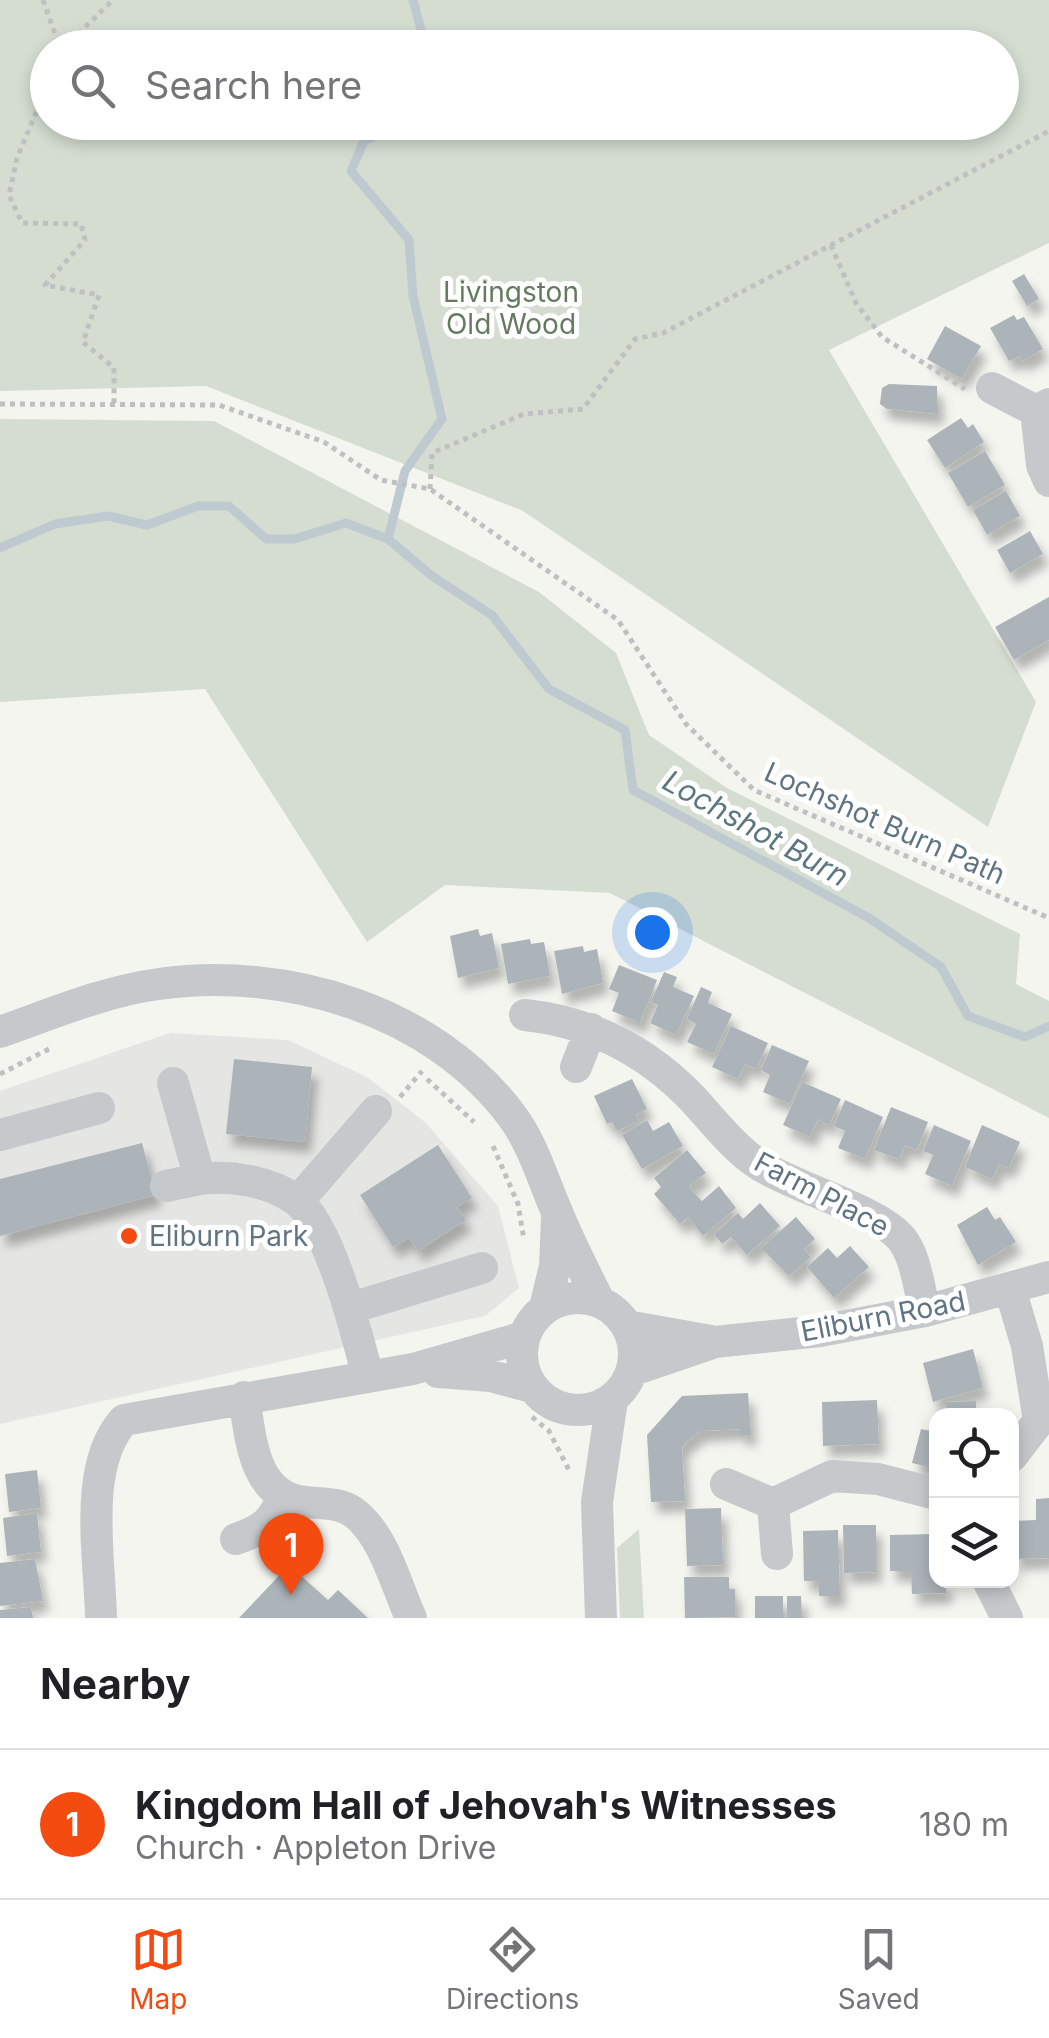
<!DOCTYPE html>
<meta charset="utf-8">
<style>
:root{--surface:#fff;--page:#f2f2f2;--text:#202124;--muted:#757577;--line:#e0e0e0;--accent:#f44b11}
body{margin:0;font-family:Inter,sans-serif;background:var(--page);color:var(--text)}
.controls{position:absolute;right:30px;bottom:30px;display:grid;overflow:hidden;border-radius:20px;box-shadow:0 5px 15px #0003}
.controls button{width:90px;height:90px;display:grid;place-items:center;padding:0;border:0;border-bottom:2px solid var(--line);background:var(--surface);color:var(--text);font:50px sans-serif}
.you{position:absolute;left:652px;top:932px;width:35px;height:35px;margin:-25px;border:8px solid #fff;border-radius:50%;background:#1a73e8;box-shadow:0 0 0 15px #1a73e833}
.badge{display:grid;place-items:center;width:65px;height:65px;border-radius:50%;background:var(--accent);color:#fff;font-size:32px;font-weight:700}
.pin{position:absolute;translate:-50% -82px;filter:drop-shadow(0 2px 5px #0008)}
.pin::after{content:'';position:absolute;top:52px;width:35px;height:30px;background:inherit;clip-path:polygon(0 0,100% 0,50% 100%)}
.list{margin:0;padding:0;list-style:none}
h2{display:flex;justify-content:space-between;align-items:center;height:130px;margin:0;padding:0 40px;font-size:42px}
h2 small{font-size:32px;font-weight:400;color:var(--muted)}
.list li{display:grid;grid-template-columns:65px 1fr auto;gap:30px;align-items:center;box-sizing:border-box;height:150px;padding:0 40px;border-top:2px solid var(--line)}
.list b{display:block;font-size:38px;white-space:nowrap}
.list p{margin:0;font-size:32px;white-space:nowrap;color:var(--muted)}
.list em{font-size:32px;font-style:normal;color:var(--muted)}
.icon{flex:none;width:55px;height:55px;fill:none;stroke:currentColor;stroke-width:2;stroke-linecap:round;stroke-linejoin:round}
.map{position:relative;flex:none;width:1049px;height:1618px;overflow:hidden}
.search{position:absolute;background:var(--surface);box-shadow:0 5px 15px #0003;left:30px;right:30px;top:30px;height:110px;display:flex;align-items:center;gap:25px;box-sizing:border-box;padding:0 35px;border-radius:55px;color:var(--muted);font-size:38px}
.sheet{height:280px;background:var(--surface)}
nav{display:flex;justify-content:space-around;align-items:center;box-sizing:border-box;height:140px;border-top:2px solid var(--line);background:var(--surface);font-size:28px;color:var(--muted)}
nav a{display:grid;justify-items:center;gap:5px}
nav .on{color:var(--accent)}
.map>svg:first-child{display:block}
.built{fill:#e5e6e4}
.green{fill:#d5ddd1;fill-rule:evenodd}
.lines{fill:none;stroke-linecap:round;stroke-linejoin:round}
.stream{stroke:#bfcad0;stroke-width:9}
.building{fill:#acb4b9;filter:url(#shadow)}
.path{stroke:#bfc0c2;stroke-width:5;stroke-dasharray:5 5;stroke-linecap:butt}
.minor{stroke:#c6c9cc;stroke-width:32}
.poi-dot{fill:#f44b11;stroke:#fff;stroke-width:4}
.labels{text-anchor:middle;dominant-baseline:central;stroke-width:10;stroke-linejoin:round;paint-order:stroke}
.park-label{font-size:28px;fill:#657b60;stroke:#fff}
.street-label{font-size:28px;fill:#617484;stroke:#fff}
.poi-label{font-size:28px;fill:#617484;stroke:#fff;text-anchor:start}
.water-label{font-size:30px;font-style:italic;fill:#5c7782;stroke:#fff}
</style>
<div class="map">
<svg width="1049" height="1618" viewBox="0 0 1049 1618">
<defs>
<filter id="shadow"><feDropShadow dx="6" dy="11" stdDeviation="5" flood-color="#0004"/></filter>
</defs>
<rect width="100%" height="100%" fill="#f5f5f0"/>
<path class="built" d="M170 1033 288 1040 367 1077 426 1123 498 1206 519 1288 485 1316 0 1424V1091Z"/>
<path class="green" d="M0 0H1049V243L829 350 1036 702 988 827 523 511 206 386 0 391ZM48 48H1002V122H48Z
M0 419 214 421 539 592 616 653 649 735 727 788 1020 934 1016 984 1049 1001V1118L610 893 445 885 367 942 205 689 0 702Z
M639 1529 644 1618H620L617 1548Z"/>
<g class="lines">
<path class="stream" d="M413 0 426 48
M388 539 405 471 442 419 413 296 409 240 351 171 364 141 405 122
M0 548 55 524 108 516 147 525 198 506H229L266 539H294L346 523 388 539 432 576 492 615 549 689 625 730 633 790 869 918 941 967 968 1016 1025 1037 1049 1026"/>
</g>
<path class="building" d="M1024 274 1039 299 1027 306 1012 281Z
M1014 315 1017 320 1024 317 1043 349 1022 361 1019 356 1009 361 990 328Z
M945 326 981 346 962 379 927 359Z
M889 384 937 386 938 414 887 409 880 404 882 388Z
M961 418 968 428 973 424 984 442 945 468 927 440Z
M985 451 1005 485 968 507 948 473Z
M1006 491 1020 516 987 535 973 510Z
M1030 531 1043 554 1010 573 997 550Z
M1049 597V640L1014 660 995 627Z
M478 929 480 936 492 933 499 968 458 978 450 936Z
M530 939 531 944 544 942 550 976 508 984 501 944Z
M583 946 584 952 597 949 603 983 562 994 554 951Z
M619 965 657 980 640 1023 612 1011 619 993 609 989Z
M664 972 677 977 673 987 694 996 676 1035 650 1023 658 1005 651 1002Z
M701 987 712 992 708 1003 732 1014 714 1054 687 1042 696 1024 687 1019Z
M731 1026 768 1043 756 1069 745 1064 738 1079 712 1067Z
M772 1045 809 1061 790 1104 763 1092 770 1075 761 1070Z
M234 1059 312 1067 305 1142 226 1134Z
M632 1079 647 1109 636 1115 639 1121 617 1131 612 1122 607 1124 594 1096Z
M802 1082 841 1099 829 1125 818 1119 810 1137 783 1125Z
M845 1100 883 1117 865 1159 838 1148 845 1131 834 1126Z
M891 1107 928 1122 917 1150 905 1145 899 1159 874 1150Z
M647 1120 653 1131 669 1122 683 1146 642 1169 622 1135Z
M934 1125 971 1141 952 1186 925 1174 933 1155 923 1151Z
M982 1125 1020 1142 1009 1168 999 1164 992 1179 965 1167Z
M142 1143 156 1195 0 1236V1179Z
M438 1145 472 1198 457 1207 466 1220 418 1251 409 1238 393 1247 360 1195Z
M687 1150 706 1173 689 1186 695 1194 702 1201 719 1186 736 1208 703 1236 688 1217 680 1224 654 1194 661 1187 654 1178Z
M760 1203 780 1226 747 1255 731 1237 722 1244 714 1234 738 1213 743 1219Z
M987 1207 995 1220 1000 1217 1016 1242 978 1265 957 1225Z
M796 1217 815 1239 804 1249 811 1257 789 1276 761 1248Z
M850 1246 869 1267 834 1298 807 1267 828 1248 837 1258Z
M973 1349 983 1388 933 1402 923 1363Z
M748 1393 751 1435H740V1429L700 1431 682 1446 685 1501 651 1502 647 1435 682 1396Z
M877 1400 879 1444 823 1446 822 1402Z
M976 1401V1416H947V1402Z
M921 1429 936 1432V1469L912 1463Z
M37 1470 41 1508 9 1512 5 1474Z
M1049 1498V1558L1015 1559 1014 1521 1036 1520V1499Z
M721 1508 723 1565 687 1566 685 1509Z
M37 1513 41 1552 7 1556 3 1518Z
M843 1525H876V1572L844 1573Z
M838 1530 840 1596H819V1581H804L803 1531Z
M936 1534V1580H946V1593L912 1594 911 1571H890V1535Z
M35 1559 43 1601 0 1606V1563Z
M289 1565 328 1600 338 1590 368 1618H239Z
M684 1577H729V1589H735V1617L685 1618Z
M755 1596H783V1618H755Z
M787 1596H801L802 1618H787Z
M31 1607 33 1618H0V1610Z"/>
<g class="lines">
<path class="path" d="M43 0 60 48
M64 48 113 0
M48 84 17 158 9 195 22 223 81 224 85 240 45 285 99 295 83 342 114 368V403
M831 245 856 303 882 337 965 389
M0 404 219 405 324 442 381 480 430 489 618 620 686 724 754 790 1049 918
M430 489 432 453 524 414 583 409 635 339 663 333 1049 131
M0 1074 51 1048
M427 1079 474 1122
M400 1097 422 1071
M493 1146 518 1204 524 1240
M532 1417 549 1431 570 1472"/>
<path class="minor" d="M992 388 1036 411
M1049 404 1036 411 1042 465 1049 481
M525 1015C591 1022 647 1051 693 1099 712 1120 734 1148 758 1164 795 1188 876 1209 901 1238 916 1256 919 1289 925 1311
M0 1032C51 1014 105 991 159 984 286 966 433 1010 512 1116 533 1144 543 1180 557 1212 569 1242 584 1271 599 1301
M576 1067 591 1029
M173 1083 200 1179C230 1175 270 1181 296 1200 330 1225 357 1335 368 1377
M0 1135 99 1108
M166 1186 200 1179
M298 1201 376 1111
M1010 1289 1027 1346 1039 1421 1012 1456
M522 1354a56 56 0 1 1 112 0a56 56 0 1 1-112 0Z
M351 1308 482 1268
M545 1308 555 1266 557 1218
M627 1326 711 1341
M633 1370 715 1342 820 1331 925 1311 1049 1277
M438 1372 491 1376 532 1387
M244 1397C251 1439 253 1496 305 1502 324 1504 342 1502 357 1515 385 1539 396 1585 411 1618
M726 1484 773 1504
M236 1539C261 1530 275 1522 282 1495
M777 1554 773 1504 832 1476 878 1479 936 1494
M988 1580 1007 1618
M101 1618C100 1558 82 1466 124 1420L413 1369 524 1337
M601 1618 597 1502 612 1400"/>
</g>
<circle class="poi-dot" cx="129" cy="1236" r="10"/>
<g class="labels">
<g class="park-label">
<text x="511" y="292">Livingston<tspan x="511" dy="32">Old Wood</tspan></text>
</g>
<g class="street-label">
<text transform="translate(885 823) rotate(24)">Lochshot Burn Path</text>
<text transform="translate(822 1194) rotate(28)">Farm Place</text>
<text transform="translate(883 1316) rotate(-11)">Eliburn Road</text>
</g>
<g class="poi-label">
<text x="149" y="1236">Eliburn Park</text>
</g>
<g class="water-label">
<text transform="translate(756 828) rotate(29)">Lochshot Burn</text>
</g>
</g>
</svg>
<div class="controls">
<button><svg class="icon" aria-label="locate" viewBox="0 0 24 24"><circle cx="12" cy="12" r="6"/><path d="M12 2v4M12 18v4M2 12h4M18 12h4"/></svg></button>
<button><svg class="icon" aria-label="layers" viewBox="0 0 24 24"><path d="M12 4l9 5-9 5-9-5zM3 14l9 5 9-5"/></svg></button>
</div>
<div class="you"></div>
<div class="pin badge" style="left:291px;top:1595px">1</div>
<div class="search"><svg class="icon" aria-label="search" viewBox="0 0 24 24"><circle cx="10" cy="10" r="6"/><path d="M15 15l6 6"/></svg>Search here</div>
</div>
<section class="sheet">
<h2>Nearby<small></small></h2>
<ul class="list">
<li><span class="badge">1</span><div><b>Kingdom Hall of Jehovah's Witnesses</b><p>Church · Appleton Drive</p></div><em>180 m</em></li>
</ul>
</section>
<nav>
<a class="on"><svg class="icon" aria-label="map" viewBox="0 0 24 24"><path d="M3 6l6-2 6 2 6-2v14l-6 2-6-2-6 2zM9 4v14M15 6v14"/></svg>Map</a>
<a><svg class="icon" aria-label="directions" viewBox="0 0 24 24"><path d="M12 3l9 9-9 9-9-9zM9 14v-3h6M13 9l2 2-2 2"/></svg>Directions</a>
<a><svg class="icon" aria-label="saved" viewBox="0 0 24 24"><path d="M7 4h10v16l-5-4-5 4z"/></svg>Saved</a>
</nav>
